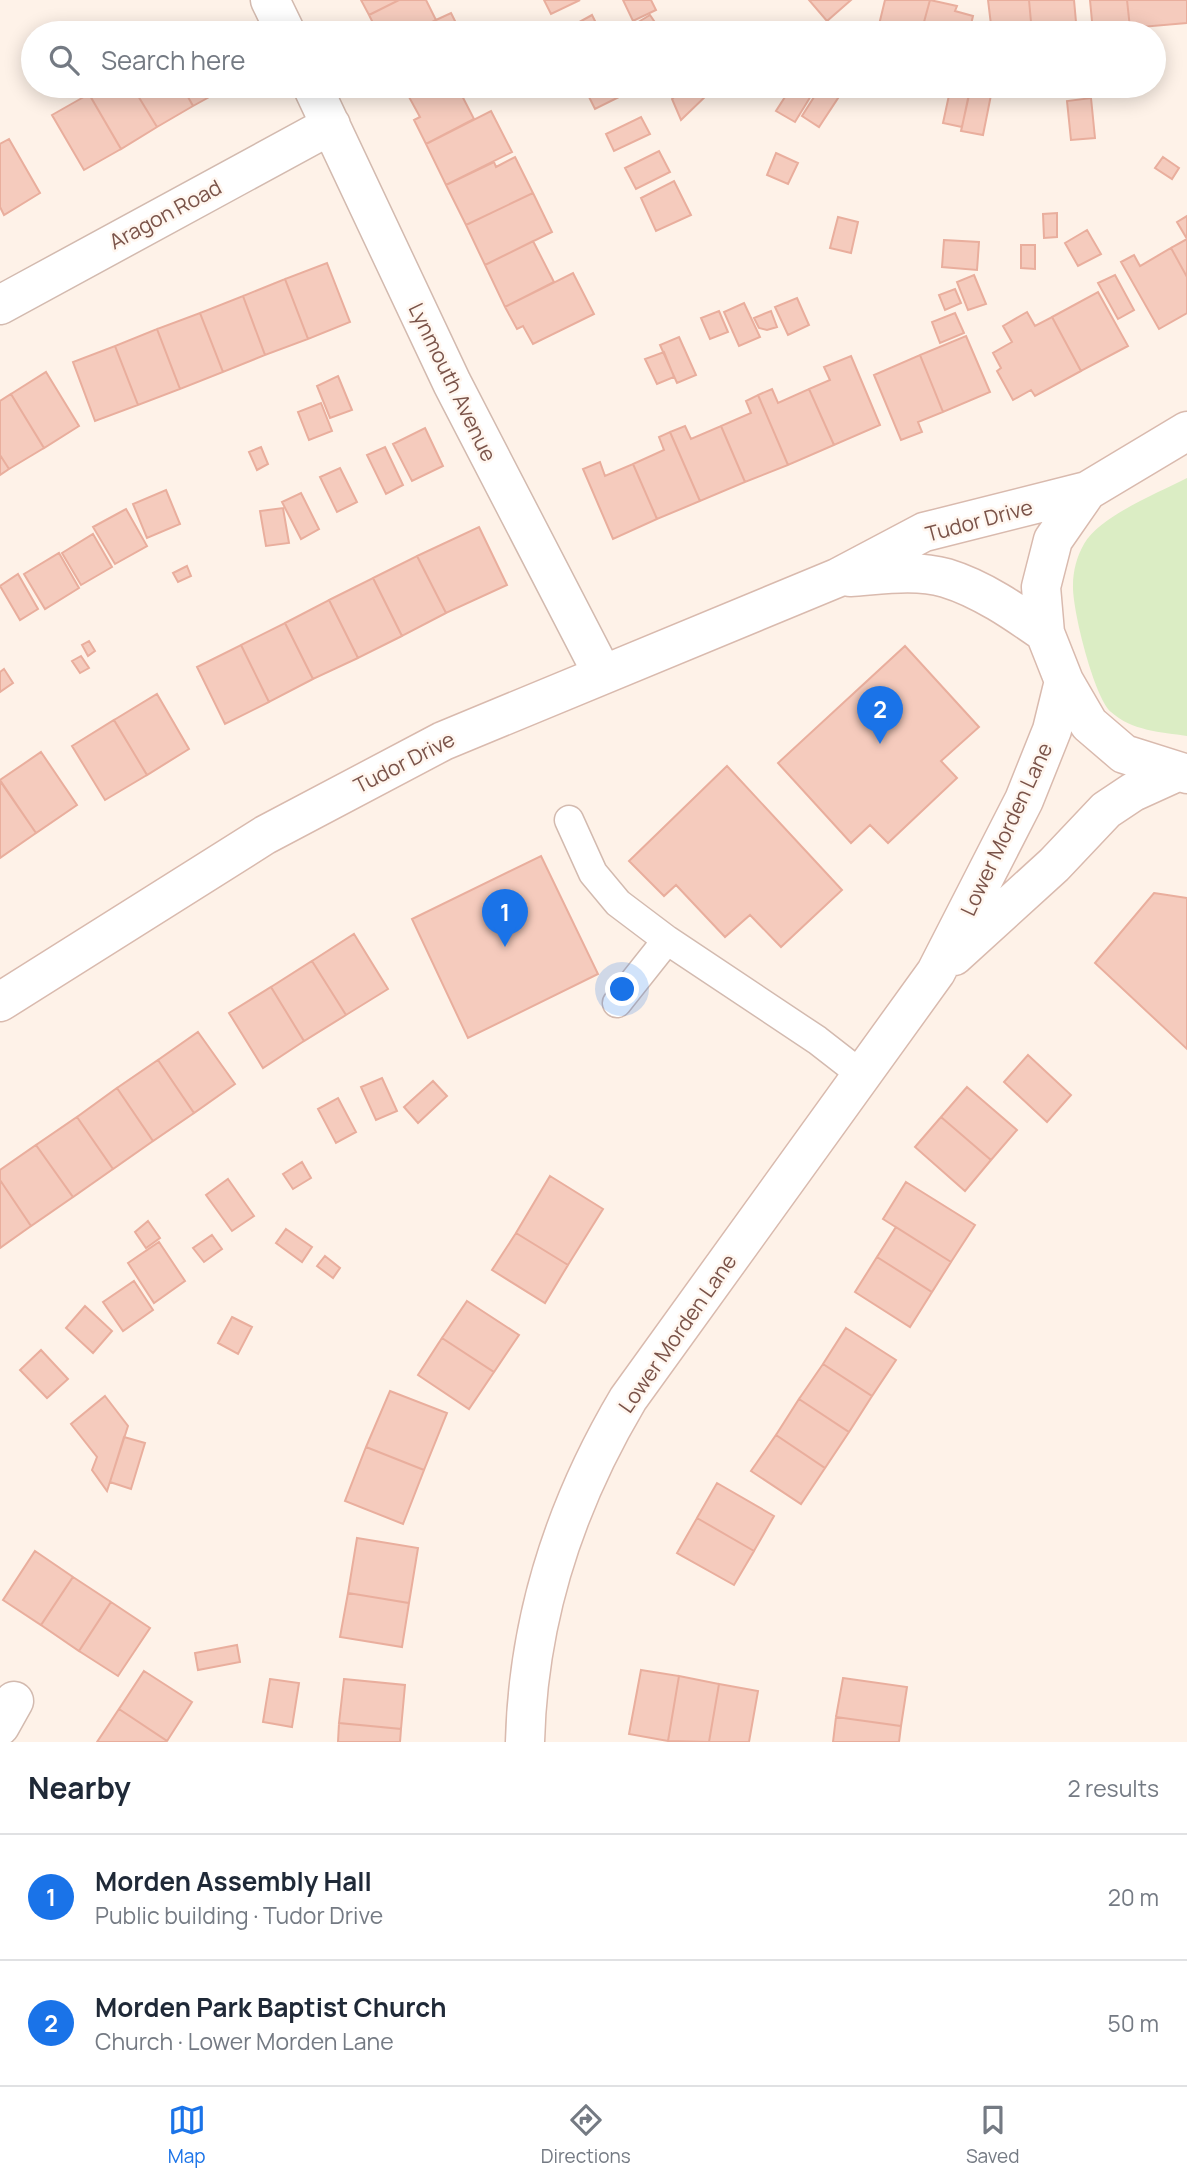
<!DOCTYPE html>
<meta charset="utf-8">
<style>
:root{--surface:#fff;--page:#f6f6f7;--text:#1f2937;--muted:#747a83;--line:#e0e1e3;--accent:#1a73e8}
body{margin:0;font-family:Manrope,sans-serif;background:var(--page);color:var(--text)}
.you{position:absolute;left:623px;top:990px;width:24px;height:24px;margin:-18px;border:5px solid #fff;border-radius:50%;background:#1a73e8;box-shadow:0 0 0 10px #1a73e833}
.badge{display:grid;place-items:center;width:46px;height:46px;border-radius:50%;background:var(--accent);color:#fff;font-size:23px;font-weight:700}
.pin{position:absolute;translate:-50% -58px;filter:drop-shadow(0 2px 4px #0008)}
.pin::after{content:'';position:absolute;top:37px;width:24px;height:21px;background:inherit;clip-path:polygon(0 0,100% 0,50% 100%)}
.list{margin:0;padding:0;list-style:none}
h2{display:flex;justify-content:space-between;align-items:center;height:91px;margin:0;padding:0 28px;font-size:30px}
h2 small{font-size:23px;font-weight:400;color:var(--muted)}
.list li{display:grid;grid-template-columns:46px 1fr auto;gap:21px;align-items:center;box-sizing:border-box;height:126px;padding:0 28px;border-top:2px solid var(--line)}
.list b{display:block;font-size:26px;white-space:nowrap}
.list p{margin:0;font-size:23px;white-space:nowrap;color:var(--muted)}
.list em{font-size:23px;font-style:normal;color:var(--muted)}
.icon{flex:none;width:38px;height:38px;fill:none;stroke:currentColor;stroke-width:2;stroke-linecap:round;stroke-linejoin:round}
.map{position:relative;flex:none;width:1187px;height:1742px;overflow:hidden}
.search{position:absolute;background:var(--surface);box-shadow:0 4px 18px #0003;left:21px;right:21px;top:21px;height:77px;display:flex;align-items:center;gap:18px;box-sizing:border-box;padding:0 24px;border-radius:38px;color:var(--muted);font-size:26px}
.sheet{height:343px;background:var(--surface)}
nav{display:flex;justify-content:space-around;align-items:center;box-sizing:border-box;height:98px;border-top:2px solid var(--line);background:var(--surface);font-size:19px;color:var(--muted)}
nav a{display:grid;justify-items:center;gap:4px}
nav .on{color:var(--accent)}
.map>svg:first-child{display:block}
.green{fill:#dbedc4}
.building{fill:#f5cbbd;stroke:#e9ae9d;stroke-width:2}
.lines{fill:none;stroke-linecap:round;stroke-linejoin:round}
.lane-casing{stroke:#d3baaf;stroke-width:31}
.street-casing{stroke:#d3baaf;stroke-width:41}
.secondary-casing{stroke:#d9baae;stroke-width:41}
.lane{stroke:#fff;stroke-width:28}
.street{stroke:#fff;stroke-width:38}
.secondary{stroke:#fff;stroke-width:38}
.labels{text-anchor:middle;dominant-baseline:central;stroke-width:5;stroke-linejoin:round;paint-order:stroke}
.street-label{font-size:21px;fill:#7a5349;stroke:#fff6ef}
</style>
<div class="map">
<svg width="1187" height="1742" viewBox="0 0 1187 1742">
<rect width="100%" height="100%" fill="#fef2e8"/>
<path class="green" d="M1187 478V736C1161 732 1132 731 1111 712 1094 697 1072 609 1073 585 1073 571 1077 556 1084 544 1100 516 1158 493 1187 478Z"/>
<path class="building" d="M361 0H399L369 15Z
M399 0H426L436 20 411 33H378L369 15Z
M544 0H580L551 14Z
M623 0H651L656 10 633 21Z
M809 0H851L827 21Z
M885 0H930L921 33H877Z
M930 0 957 6 955 11 973 16 969 33H921Z
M988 0H1029L1032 33H992Z
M1029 0H1074L1077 33H1032Z
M1090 0H1127L1130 28 1093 32Z
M1127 0H1187V23L1130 28Z
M451 13 461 33H411L436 20Z
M592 15 601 33H561V32Z
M650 15 656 24 640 33 635 24Z
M854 23 871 33H848Z
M103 86H132L157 127 121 149 89 94Z
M132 86H182L193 106 157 127Z
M182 86H229L193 106Z
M431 86H457L474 119 426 144 414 120 420 117 409 97Z
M592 86H628L631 91 595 109 585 89Z
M686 86H704L710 92 681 120 672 99Z
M792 86H817L795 122 776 111Z
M821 86H832L842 92 819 127 802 116Z
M864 86H900L898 95Z
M951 86 970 89 962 127 943 123Z
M970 91 991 95 983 135 961 131Z
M89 94 121 149 84 170 52 115Z
M1091 98 1095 138 1071 140 1067 101Z
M491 111 512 152 446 185 426 144Z
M641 117 650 134 614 151 606 134Z
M9 139 40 193 4 215 0 207V144Z
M659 151 670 172 636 189 625 168Z
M776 153 798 163 788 184 767 175Z
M515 157 533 193 466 225 446 185 494 162 496 167Z
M1163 157 1179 168 1172 179 1155 168Z
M674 181 691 215 656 231 641 198Z
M533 193 552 232 485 265 466 225Z
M1057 213V237L1044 238 1043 214Z
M1187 216V239L1177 222Z
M838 217 858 222 851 253 830 248Z
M1087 230 1101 254 1078 266 1065 243Z
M1187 239V277L1171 248Z
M944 240 979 242 977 270 942 267Z
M533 241 554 282 505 307 485 265Z
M1021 245H1035V269L1021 268Z
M1171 248 1187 277V313L1159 329 1121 262 1134 255 1140 266Z
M327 263 350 322 308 339 285 279Z
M573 273 594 314 533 344 523 326 517 329 505 307Z
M974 275 986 304 968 310 957 282Z
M1115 275 1134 310 1118 319 1098 283Z
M285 279 308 339 265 355 243 296Z
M955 289 961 303 945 310 939 295Z
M1098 292 1128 346 1081 371 1052 317Z
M243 296 265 355 223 372 200 313Z
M797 298 809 325 788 335 775 307Z
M744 303 760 337 739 346 724 312Z
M719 311 728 332 710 339 701 318Z
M771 311 777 327 767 330 759 328 754 318Z
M1027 312 1035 326 1052 317 1081 371 1035 396 1031 390 1013 400 997 371 1001 368 993 353 1012 342 1003 326Z
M200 313 223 372 180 389 157 329Z
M955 313 964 333 940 343 932 322Z
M157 329 180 389 138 405 115 346Z
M966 336 990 392 943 412 920 355Z
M679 337 696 375 677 383 660 345Z
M115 346 138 405 95 421 73 362Z
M664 352 674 377 657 384 645 359Z
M920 355 943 412 918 422 922 432 901 440 874 375Z
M851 356 880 425 834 445 809 389 830 380 824 367Z
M46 372 79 426 44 448 11 394Z
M338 376 352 410 330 418 317 386Z
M772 389 778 403 809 389 834 445 788 465 758 395Z
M11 394 44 448 9 469 0 455V401Z
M758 395 788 465 745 482 721 426 751 413 746 401Z
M321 403 332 431 309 440 298 412Z
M685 426 691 439 721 426 745 482 700 501 670 432Z
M425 428 443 466 412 481 393 444Z
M670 432 700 501 657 519 633 464 664 450 659 437Z
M261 447 268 464 257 470 249 452Z
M385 447 403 485 386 494 367 455Z
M0 455 9 469 0 475Z
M600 462 605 476 633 464 657 519 613 539 583 469Z
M340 468 357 502 337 512 320 477Z
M166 490 180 524 147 538 133 504Z
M301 493 319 529 301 539 282 502Z
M283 508 289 543 266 546 260 511Z
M126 509 147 546 115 564 93 527Z
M479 527 507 585 446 613 417 556Z
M93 534 112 567 81 585 62 553Z
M59 553 79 588 45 609 24 574Z
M417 556 446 613 402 636 373 578Z
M187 566 191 576 178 582 173 573Z
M18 574 38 609 20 620 0 586Z
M373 578 402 636 358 658 329 600Z
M329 600 358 658 313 679 285 623Z
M285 623 313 679 269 702 241 645Z
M89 641 95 651 88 656 82 645Z
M241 645 269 702 225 724 197 667Z
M905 646 979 727 941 761 957 778 888 843 870 825 851 843 778 763Z
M81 656 89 668 80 673 72 661Z
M4 669 13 683 0 692V672Z
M157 694 189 749 147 775 114 720Z
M114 720 147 775 105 800 72 746Z
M41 752 77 805 36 833 0 780Z
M727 766 842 890 781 947 750 915 725 937 676 885 664 896 629 861Z
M0 781 36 833 0 858Z
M541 856 598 974 468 1038 412 919Z
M1154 893 1187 898V1049L1095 963Z
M354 934 388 989 346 1015 312 961Z
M312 961 346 1015 304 1041 271 987Z
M271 987 304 1041 263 1068 229 1013Z
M198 1032 235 1084 194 1113 158 1060Z
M1028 1055 1071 1095 1047 1122 1004 1082Z
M158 1060 194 1113 153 1141 117 1088Z
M382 1078 397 1111 376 1120 361 1087Z
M433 1081 447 1096 418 1123 404 1107Z
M967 1087 1017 1130 991 1160 941 1117Z
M117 1088 153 1141 113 1169 77 1117Z
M338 1098 356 1132 336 1143 318 1109Z
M77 1117 113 1169 73 1197 36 1145Z
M941 1117 991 1160 965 1191 915 1147Z
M36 1145 73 1197 31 1226 0 1180V1170Z
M302 1162 311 1178 293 1189 283 1174Z
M550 1176 603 1209 568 1265 516 1233Z
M228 1179 254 1216 232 1231 206 1195Z
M0 1180 31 1226 0 1248Z
M906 1182 975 1225 951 1262 883 1219Z
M148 1221 160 1238 146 1248 135 1232Z
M896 1227 951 1262 932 1292 877 1257Z
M286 1229 312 1247 302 1262 276 1243Z
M516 1233 568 1265 545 1303 492 1270Z
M212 1235 222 1249 204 1262 193 1248Z
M159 1242 185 1281 154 1303 128 1263Z
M325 1256 340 1268 333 1278 317 1266Z
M877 1257 932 1292 910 1327 855 1292Z
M134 1281 153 1310 123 1331 103 1302Z
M467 1301 519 1335 494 1372 442 1338Z
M85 1306 112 1331 93 1353 66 1328Z
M232 1317 252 1327 238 1354 218 1343Z
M846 1328 896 1360 872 1396 823 1364Z
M442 1338 494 1372 469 1409 418 1375Z
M41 1350 68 1379 47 1398 20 1370Z
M823 1364 872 1396 849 1432 799 1399Z
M390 1391 447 1413 424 1470 366 1447Z
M105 1396 128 1426 107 1491 92 1470 97 1457 71 1424Z
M799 1399 849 1432 825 1468 776 1435Z
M776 1435 825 1468 801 1504 751 1471Z
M124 1437 145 1443 131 1489 110 1482Z
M366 1447 424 1470 403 1524 345 1501Z
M717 1483 774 1516 754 1551 697 1518Z
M697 1518 754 1551 734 1585 677 1553Z
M357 1538 418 1548 409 1603 348 1593Z
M35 1551 73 1577 41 1625 3 1600Z
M73 1577 111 1602 79 1651 41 1625Z
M348 1593 409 1603 402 1647 340 1637Z
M111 1602 150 1628 118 1676 79 1651Z
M237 1645 240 1662 198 1670 195 1653Z
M641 1670 679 1676 668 1741 629 1734Z
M144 1671 192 1702 167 1741 119 1709Z
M679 1676 719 1684 709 1742 668 1741Z
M843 1678 907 1687 901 1726 836 1717Z
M270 1679 299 1683 292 1727 263 1722Z
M344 1679 405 1685 401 1729 339 1723Z
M719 1684 758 1691 749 1742H709Z
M119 1709 167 1741 166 1742H97Z
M836 1717 901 1726 899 1742H833Z
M339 1723 401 1729 400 1742H338Z"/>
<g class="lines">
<defs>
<path id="lane" d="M569 820 593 873 618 903 667 940
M617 1003 667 940 817 1040 862 1075"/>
<path id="street" d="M270 0 286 33
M312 86 452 383 602 673
M0 305 331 125
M0 1726 14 1701"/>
<path id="secondary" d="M1187 431 1087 491 1053 540 1041 587 1045 633 1064 681 1089 724 1124 754 1187 774
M850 577C880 575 916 569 946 578 982 589 1015 612 1045 633
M954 956 1054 865 1106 810 1133 792 1177 772
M0 1002 265 835 443 741 837 578 924 532 1087 491
M525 1742C528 1617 565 1505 628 1399L936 972 1024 800 1052 730 1064 681"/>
</defs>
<use href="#lane" class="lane-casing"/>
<use href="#street" class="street-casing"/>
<use href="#secondary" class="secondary-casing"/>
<use href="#lane" class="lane"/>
<use href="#street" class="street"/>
<use href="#secondary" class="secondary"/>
</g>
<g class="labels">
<g class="street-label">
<text transform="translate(165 214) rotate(-28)">Aragon Road</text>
<text transform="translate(453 382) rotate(64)">Lynmouth Avenue</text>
<text transform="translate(979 520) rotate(-15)">Tudor Drive</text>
<text transform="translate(404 762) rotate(-27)">Tudor Drive</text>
<text transform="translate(1006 829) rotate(-65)">Lower Morden Lane</text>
<text transform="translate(677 1333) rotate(-55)">Lower Morden Lane</text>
</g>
</g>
</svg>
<div class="you"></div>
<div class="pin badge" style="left:505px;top:947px">1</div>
<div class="pin badge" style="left:880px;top:744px">2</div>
<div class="search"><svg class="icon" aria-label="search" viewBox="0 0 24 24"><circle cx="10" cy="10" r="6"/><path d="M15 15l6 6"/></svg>Search here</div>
</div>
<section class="sheet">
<h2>Nearby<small>2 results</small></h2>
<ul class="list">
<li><span class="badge">1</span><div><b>Morden Assembly Hall</b><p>Public building · Tudor Drive</p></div><em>20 m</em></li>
<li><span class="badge">2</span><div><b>Morden Park Baptist Church</b><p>Church · Lower Morden Lane</p></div><em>50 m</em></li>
</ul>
</section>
<nav>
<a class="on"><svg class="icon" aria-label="map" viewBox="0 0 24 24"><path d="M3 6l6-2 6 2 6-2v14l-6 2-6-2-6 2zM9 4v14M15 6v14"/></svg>Map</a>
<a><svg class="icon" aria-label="directions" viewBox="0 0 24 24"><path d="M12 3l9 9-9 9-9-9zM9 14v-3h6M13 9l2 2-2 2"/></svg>Directions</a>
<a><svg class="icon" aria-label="saved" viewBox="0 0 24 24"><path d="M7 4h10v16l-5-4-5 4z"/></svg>Saved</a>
</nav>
